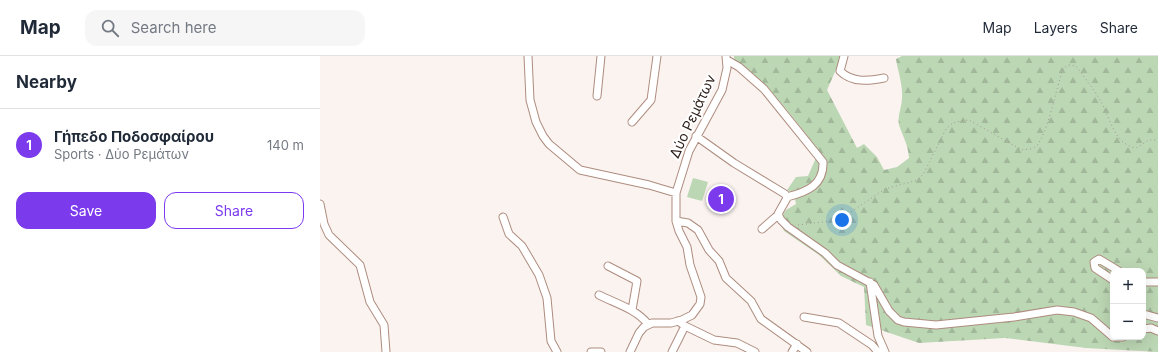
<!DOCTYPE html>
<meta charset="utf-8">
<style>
:root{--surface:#fff;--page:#f6f6f7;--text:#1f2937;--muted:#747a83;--line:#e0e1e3;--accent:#7c3aed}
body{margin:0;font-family:Inter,sans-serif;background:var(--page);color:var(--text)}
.controls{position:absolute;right:12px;bottom:12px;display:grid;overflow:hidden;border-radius:8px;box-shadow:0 4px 16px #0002}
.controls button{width:36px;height:36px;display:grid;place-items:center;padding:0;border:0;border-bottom:1px solid var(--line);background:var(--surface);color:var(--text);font:20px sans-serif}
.you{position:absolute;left:522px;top:164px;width:14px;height:14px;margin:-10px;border:3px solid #fff;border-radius:50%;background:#1a73e8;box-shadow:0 0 0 6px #1a73e833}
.badge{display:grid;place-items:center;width:26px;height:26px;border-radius:50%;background:var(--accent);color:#fff;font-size:13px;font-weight:700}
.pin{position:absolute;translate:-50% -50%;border:2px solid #fff;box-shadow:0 1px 4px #0006}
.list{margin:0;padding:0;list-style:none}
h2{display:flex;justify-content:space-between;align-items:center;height:52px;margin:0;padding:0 16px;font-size:17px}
h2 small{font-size:13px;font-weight:400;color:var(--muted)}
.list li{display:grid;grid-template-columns:26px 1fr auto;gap:12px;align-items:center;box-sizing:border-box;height:72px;padding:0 16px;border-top:1px solid var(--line)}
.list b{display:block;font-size:15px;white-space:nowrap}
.list p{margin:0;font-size:13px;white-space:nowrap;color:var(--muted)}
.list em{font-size:13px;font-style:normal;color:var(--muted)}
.actions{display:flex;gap:8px;padding:12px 16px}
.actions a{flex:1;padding:9px 0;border:1px solid var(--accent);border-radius:12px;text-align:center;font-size:14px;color:var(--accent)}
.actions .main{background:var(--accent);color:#fff}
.icon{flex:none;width:22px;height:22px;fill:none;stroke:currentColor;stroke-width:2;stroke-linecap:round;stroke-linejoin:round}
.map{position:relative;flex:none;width:838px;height:296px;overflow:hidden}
header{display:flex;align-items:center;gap:24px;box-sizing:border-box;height:56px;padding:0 20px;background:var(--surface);border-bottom:1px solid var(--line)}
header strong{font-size:19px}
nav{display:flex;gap:22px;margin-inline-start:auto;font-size:14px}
.search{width:280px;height:36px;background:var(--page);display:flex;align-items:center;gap:10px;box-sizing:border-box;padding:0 14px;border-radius:12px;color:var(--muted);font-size:15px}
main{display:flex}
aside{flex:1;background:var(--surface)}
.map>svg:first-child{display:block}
.forest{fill:url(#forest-firs);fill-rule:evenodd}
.pitch{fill:#bcd7b4}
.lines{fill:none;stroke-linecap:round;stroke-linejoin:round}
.minor-casing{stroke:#ae8c7f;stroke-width:9}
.path{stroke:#a29894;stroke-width:1;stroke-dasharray:1 3;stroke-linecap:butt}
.minor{stroke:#fff;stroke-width:7}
.labels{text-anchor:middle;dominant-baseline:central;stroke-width:4;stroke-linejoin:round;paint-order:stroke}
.street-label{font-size:14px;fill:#2f211c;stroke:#fff}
</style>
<header>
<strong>Map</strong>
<div class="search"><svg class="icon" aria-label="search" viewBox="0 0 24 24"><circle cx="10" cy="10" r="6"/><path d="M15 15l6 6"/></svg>Search here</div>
<nav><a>Map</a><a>Layers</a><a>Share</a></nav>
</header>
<main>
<aside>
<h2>Nearby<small></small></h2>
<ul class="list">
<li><span class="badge">1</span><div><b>Γήπεδο Ποδοσφαίρου</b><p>Sports · Δύο Ρεμάτων</p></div><em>140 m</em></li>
</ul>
<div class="actions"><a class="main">Save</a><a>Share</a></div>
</aside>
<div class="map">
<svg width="838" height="296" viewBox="0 0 838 296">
<defs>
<pattern id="forest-firs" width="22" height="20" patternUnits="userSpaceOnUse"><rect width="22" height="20" fill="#bcd7b4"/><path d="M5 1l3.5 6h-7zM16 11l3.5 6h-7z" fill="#a2b89a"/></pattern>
</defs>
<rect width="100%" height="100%" fill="#fbf3f0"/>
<path class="forest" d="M414 0H522L507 34 537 92 544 88 557 101 564 114 577 111 589 102C588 88 583 81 579 69 577 60 582 51 582 42 583 29 578 16 576 3L582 0H838V296L766 292 685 282 599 287 546 269 544 231 521 220 499 199 464 175 460 167 462 160 466 154 476 148 474 138 467 134 476 121 488 120 499 95C479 70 442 18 414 6ZM793 215H823V281H793Z"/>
<path class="pitch" d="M373 122 388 126 382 145 367 141Z
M396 132 410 135 405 155 391 151Z"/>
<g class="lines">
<defs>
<path id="minor" d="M208 0 210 44 216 66 223 80 229 88 260 114 329 129 356 137
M524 0 520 15C532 27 549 25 564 22
M407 4 419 11 444 33 503 106C504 129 487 136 467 141
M277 40 281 0
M312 66 331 44 337 0
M376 80 414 107 465 138 467 142 458 158 461 164 468 171 505 197 517 209 554 229 569 255 578 264 584 266 616 269 694 261 737 254 754 256 771 262 793 281
M0 148 4 168 9 179 40 209 50 246 64 269 66 296
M183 161 189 178 202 190 219 219 227 242 231 285 237 296
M356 165 368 167 378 174 389 194 399 205 406 222 431 245 441 263 487 296
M442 173 458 159
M288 210 317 225 312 254
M793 224 775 212 774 206 779 203 799 215
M550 226 558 280 565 296
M823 226H838
M279 239C297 248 316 253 328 268
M823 258 838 262
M484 261 519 267 552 289 558 296
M358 265 365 270 394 284 417 287 435 296
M823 273 831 272 838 275
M793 281H803
M271 296H281
M310 296 319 277 324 271 332 267H351L362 264 372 259 380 248 381 241 370 209 367 191 359 175 356 165V137L369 95 402 34 407 12 406 0
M352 296 365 270
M472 296 477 288"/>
</defs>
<use href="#minor" class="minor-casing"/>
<path class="path" d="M478 169 519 164 565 133 598 124 604 117 626 73 633 67 640 65 649 64 702 94C707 93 712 94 716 90 727 81 737 29 743 13L748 9 756 10C764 21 773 32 780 44 791 61 792 87 816 92L829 84H838"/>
<use href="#minor" class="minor"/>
</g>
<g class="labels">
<g class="street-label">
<text transform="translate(372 60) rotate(-65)">Δύο Ρεμάτων</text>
</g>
</g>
</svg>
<div class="controls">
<button>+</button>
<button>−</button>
</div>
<div class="you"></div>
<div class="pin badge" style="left:401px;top:143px">1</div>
</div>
</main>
